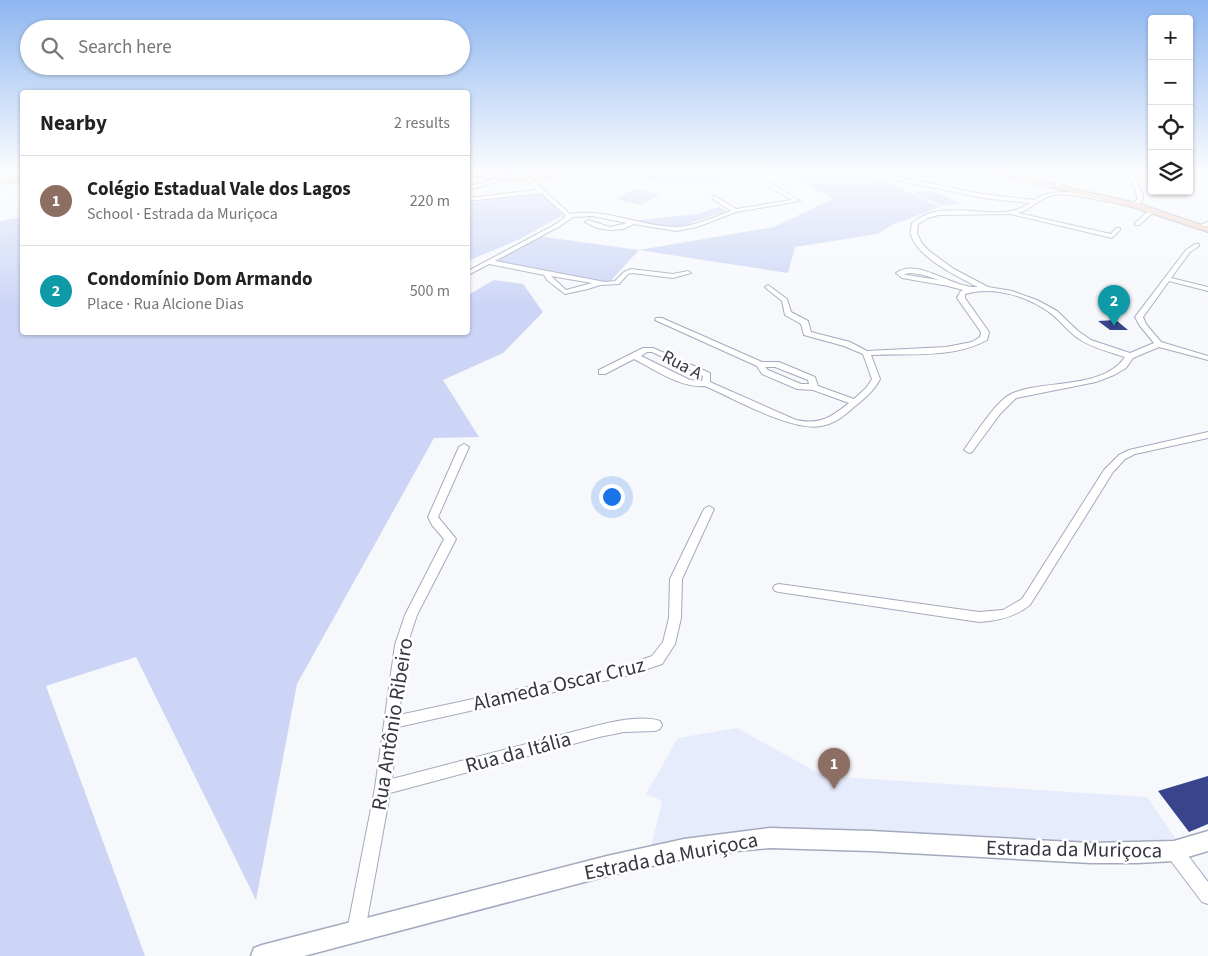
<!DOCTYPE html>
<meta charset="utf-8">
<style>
:root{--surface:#fff;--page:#f6f6f6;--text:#222;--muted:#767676;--line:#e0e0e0;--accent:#bc5626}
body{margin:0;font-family:"Source Sans 3",sans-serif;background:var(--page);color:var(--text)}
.controls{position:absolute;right:15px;top:15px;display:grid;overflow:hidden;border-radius:5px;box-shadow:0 1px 4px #0004}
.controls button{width:45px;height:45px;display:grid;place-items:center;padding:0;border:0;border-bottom:1px solid var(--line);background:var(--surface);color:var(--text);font:25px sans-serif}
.you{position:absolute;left:611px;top:496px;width:18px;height:18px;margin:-12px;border:4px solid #fff;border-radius:50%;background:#1a73e8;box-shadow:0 0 0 8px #1a73e833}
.badge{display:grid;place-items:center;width:32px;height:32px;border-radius:50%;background:var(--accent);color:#fff;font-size:16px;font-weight:700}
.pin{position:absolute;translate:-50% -41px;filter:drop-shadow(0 1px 2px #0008)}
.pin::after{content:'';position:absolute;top:26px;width:18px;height:15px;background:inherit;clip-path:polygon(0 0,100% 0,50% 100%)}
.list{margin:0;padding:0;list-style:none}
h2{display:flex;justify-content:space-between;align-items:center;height:65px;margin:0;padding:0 20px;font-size:21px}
h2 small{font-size:16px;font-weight:400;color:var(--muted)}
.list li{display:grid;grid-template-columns:32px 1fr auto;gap:15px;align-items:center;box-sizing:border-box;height:90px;padding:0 20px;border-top:1px solid var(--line)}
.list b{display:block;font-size:19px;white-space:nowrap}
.list p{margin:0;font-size:16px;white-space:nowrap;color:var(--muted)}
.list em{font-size:16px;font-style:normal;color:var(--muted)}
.icon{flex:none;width:28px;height:28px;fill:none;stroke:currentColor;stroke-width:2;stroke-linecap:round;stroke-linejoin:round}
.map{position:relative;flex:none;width:1208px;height:956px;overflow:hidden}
.search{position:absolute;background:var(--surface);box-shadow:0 1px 4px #0004;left:20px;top:20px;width:450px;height:55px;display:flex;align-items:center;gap:12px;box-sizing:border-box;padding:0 18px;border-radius:28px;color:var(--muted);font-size:19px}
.panel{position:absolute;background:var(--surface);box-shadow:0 1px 4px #0004;left:20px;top:90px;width:450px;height:245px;border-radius:5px}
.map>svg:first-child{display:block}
.built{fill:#e7ecfd}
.green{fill:#ccd5f6}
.building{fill:#38448c}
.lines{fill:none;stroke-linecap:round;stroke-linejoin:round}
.minor-casing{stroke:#a4aabe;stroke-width:2}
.tertiary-casing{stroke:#a4aabe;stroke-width:3}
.secondary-casing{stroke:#a4aabe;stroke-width:2}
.minor{fill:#fff;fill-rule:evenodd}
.tertiary{fill:#fff;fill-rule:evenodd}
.secondary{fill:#f1d2c4;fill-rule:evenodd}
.labels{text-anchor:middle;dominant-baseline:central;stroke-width:5;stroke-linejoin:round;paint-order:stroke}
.street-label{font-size:18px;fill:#353840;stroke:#fff}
.near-street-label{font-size:21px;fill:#353840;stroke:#fff}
</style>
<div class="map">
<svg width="1208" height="956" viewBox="0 0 1208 956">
<rect width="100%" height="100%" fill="#f7f8fc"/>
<path class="built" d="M737 728 824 776 1147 797 1178 842 651 847 662 801 646 794 678 738Z"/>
<path class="green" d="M650 173H743L701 183 646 180Z
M787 173H867L940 207 892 225 877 234 795 247 788 273 639 250 606 286 548 276 493 263 538 236 639 250 774 227 832 199Z
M635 189 660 194 641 205 616 199Z
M929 190 960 203 943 206 912 193Z
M540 193 563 215 520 239 468 261V203Z
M719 207 726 211 691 223 693 225C672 229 651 224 630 221L698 214Z
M22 217V332H375L403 335 407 332H468V295L494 280 523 284 543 312 503 353 443 380 479 437 434 438 297 684 256 900 136 657 46 686 145 956H0V221Z"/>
<path class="building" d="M1116 320 1128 330H1110L1098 321Z
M1208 776V824L1189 832 1158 791Z"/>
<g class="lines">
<defs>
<path id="minor" d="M507 173 526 174 570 214C605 208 639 226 675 227 694 227 713 217 731 211L713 199 712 198 715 196 736 209 792 200 768 186 770 183 800 201 736 212 697 227 676 231 634 224 623 229 610 230 597 228 585 222 588 220 610 227 627 223 592 216 573 217 560 226 495 261 605 282 615 281 624 272 631 269 673 274 688 271 691 273 673 278 632 273 628 274 619 284 600 285 588 289 565 294 547 280 544 275 489 264 468 275V271L556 224 566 216 541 193 468 201V198L537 190 522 176ZM551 276 592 283 566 290Z
M879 173 983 194 1034 200C1056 185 1089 195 1114 199L1115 200 1112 202C1093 200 1069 191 1049 196 1038 200 1030 210 1018 213L1111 234 1116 228H1120V230L1112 238 1011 214 939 215 928 218 918 224 917 233 921 242 929 251 954 269 988 287 1012 291 1037 300 1057 311 1078 331 1091 340 1130 353 1154 343 1140 326 1135 317 1186 250 1195 244H1199V246L1190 252 1171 278 1208 287V291L1169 281 1143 317 1146 324 1161 342 1208 356V360L1159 347 1133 358 1126 368 1114 375 1096 382 1016 398 1000 414 972 452 969 453 964 450C974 436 996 401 1011 394 1044 379 1103 390 1125 357 1109 352 1093 348 1079 339 1069 332 1062 323 1053 315 1030 297 994 285 965 294V298L989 332 987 340C953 359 908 353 871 355L880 379C874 391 864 399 854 407 844 416 834 424 821 426 792 432 733 398 705 386 680 388 656 370 634 359L605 374H599V370L643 348H653L710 373V382L796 420C820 425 830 418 849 403L813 390 797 389 762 374 757 366 655 320 656 318H662L762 362H779L815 377 818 386 854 399 866 388 872 379 863 354 844 346 804 335 801 324 785 315 782 301 766 288 765 287 768 285 787 299 791 312 808 321 811 332 850 342 867 351 946 347 972 342 980 337 981 332 957 298 960 292 963 290 948 286 902 278 896 273C919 257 952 289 978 287 958 277 918 258 911 235 910 231 912 227 912 223 947 194 997 227 1030 203L983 198 877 176ZM911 273 924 275 939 280 906 275 904 274ZM647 352H652L703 376 702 381 690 380 641 356ZM765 367H775L808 380 809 384H801L768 370Z
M1055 173H1059L1062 189 1057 188Z
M1128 173H1133L1143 195 1142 202 1134 207 1131 205 1137 200V195Z
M495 179 497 182 468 190V187Z
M1150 210 1155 211 1139 225H1135V223Z
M1208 222V226L1198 229 1195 227Z
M1208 432V438L1135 454 1125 459 1113 472 1030 605C1015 617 998 621 979 622L779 592 775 591 773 588 775 585 779 584 979 612 1003 610 1022 599 1104 470 1119 455 1129 450Z
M464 444 469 447 438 517 456 539 417 615 407 645 399 715 625 666 652 656 663 642 669 618 670 579 704 509 709 506 714 509 682 579 681 618 675 644 662 664 626 676 398 727 392 779 599 725C616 721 643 715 660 721L662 725 660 729 655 731 624 732 599 737 390 793 365 931 362 937 356 940 350 937 347 931 375 788 395 645 405 615 444 539 432 525 428 517 459 447Z
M1174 843 1180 845 1208 882V904L1202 902 1168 857 1166 851 1168 845Z"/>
<path id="tertiary" d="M770 828 871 831 1091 843 1174 841 1208 831V851L1174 861 1138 863H1091L871 851 770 848 737 851 684 859 607 876 304 956H251L254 948 262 945 607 856 684 839Z"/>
<path id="secondary" d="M468 173 517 176 567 173C553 182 480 183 468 173Z
M992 173H1004L1137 203 1208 227V232L1132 207Z
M22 177V181L0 184V180Z"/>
</defs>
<use href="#minor" class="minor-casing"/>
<use href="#tertiary" class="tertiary-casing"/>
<use href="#secondary" class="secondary-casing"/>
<use href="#minor" class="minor"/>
<use href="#tertiary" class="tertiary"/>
<use href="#secondary" class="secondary"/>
</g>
<linearGradient id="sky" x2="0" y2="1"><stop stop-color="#8eb6f0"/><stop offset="0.56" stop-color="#fbfcfe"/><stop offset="1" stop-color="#fbfcfe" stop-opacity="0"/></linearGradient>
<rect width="1208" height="307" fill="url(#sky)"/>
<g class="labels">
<g class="street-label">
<text transform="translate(682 365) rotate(28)">Rua A</text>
</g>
<g class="near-street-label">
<text transform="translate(559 684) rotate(-13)">Alameda Oscar Cruz</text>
<text transform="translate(392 724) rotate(-81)">Rua Antônio Ribeiro</text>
<text transform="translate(518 752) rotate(-15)">Rua da Itália</text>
<text transform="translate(1074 849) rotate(1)">Estrada da Muriçoca</text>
<text transform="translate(671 856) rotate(-11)">Estrada da Muriçoca</text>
</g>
</g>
</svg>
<div class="controls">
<button>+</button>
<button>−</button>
<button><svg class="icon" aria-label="locate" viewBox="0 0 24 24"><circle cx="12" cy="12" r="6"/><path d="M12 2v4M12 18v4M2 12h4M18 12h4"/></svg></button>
<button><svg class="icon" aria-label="layers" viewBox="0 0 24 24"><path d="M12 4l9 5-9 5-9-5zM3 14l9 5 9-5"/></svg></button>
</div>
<div class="you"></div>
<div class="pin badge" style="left:834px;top:789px;background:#8d6e63">1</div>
<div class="pin badge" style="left:1114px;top:326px;background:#0f9aa8">2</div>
<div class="search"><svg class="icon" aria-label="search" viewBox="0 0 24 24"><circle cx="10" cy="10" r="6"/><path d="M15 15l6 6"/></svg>Search here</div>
<section class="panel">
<h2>Nearby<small>2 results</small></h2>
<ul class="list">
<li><span class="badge" style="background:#8d6e63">1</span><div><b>Colégio Estadual Vale dos Lagos</b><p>School · Estrada da Muriçoca</p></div><em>220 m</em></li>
<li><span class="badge" style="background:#0f9aa8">2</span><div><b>Condomínio Dom Armando</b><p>Place · Rua Alcione Dias</p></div><em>500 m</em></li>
</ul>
</section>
</div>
